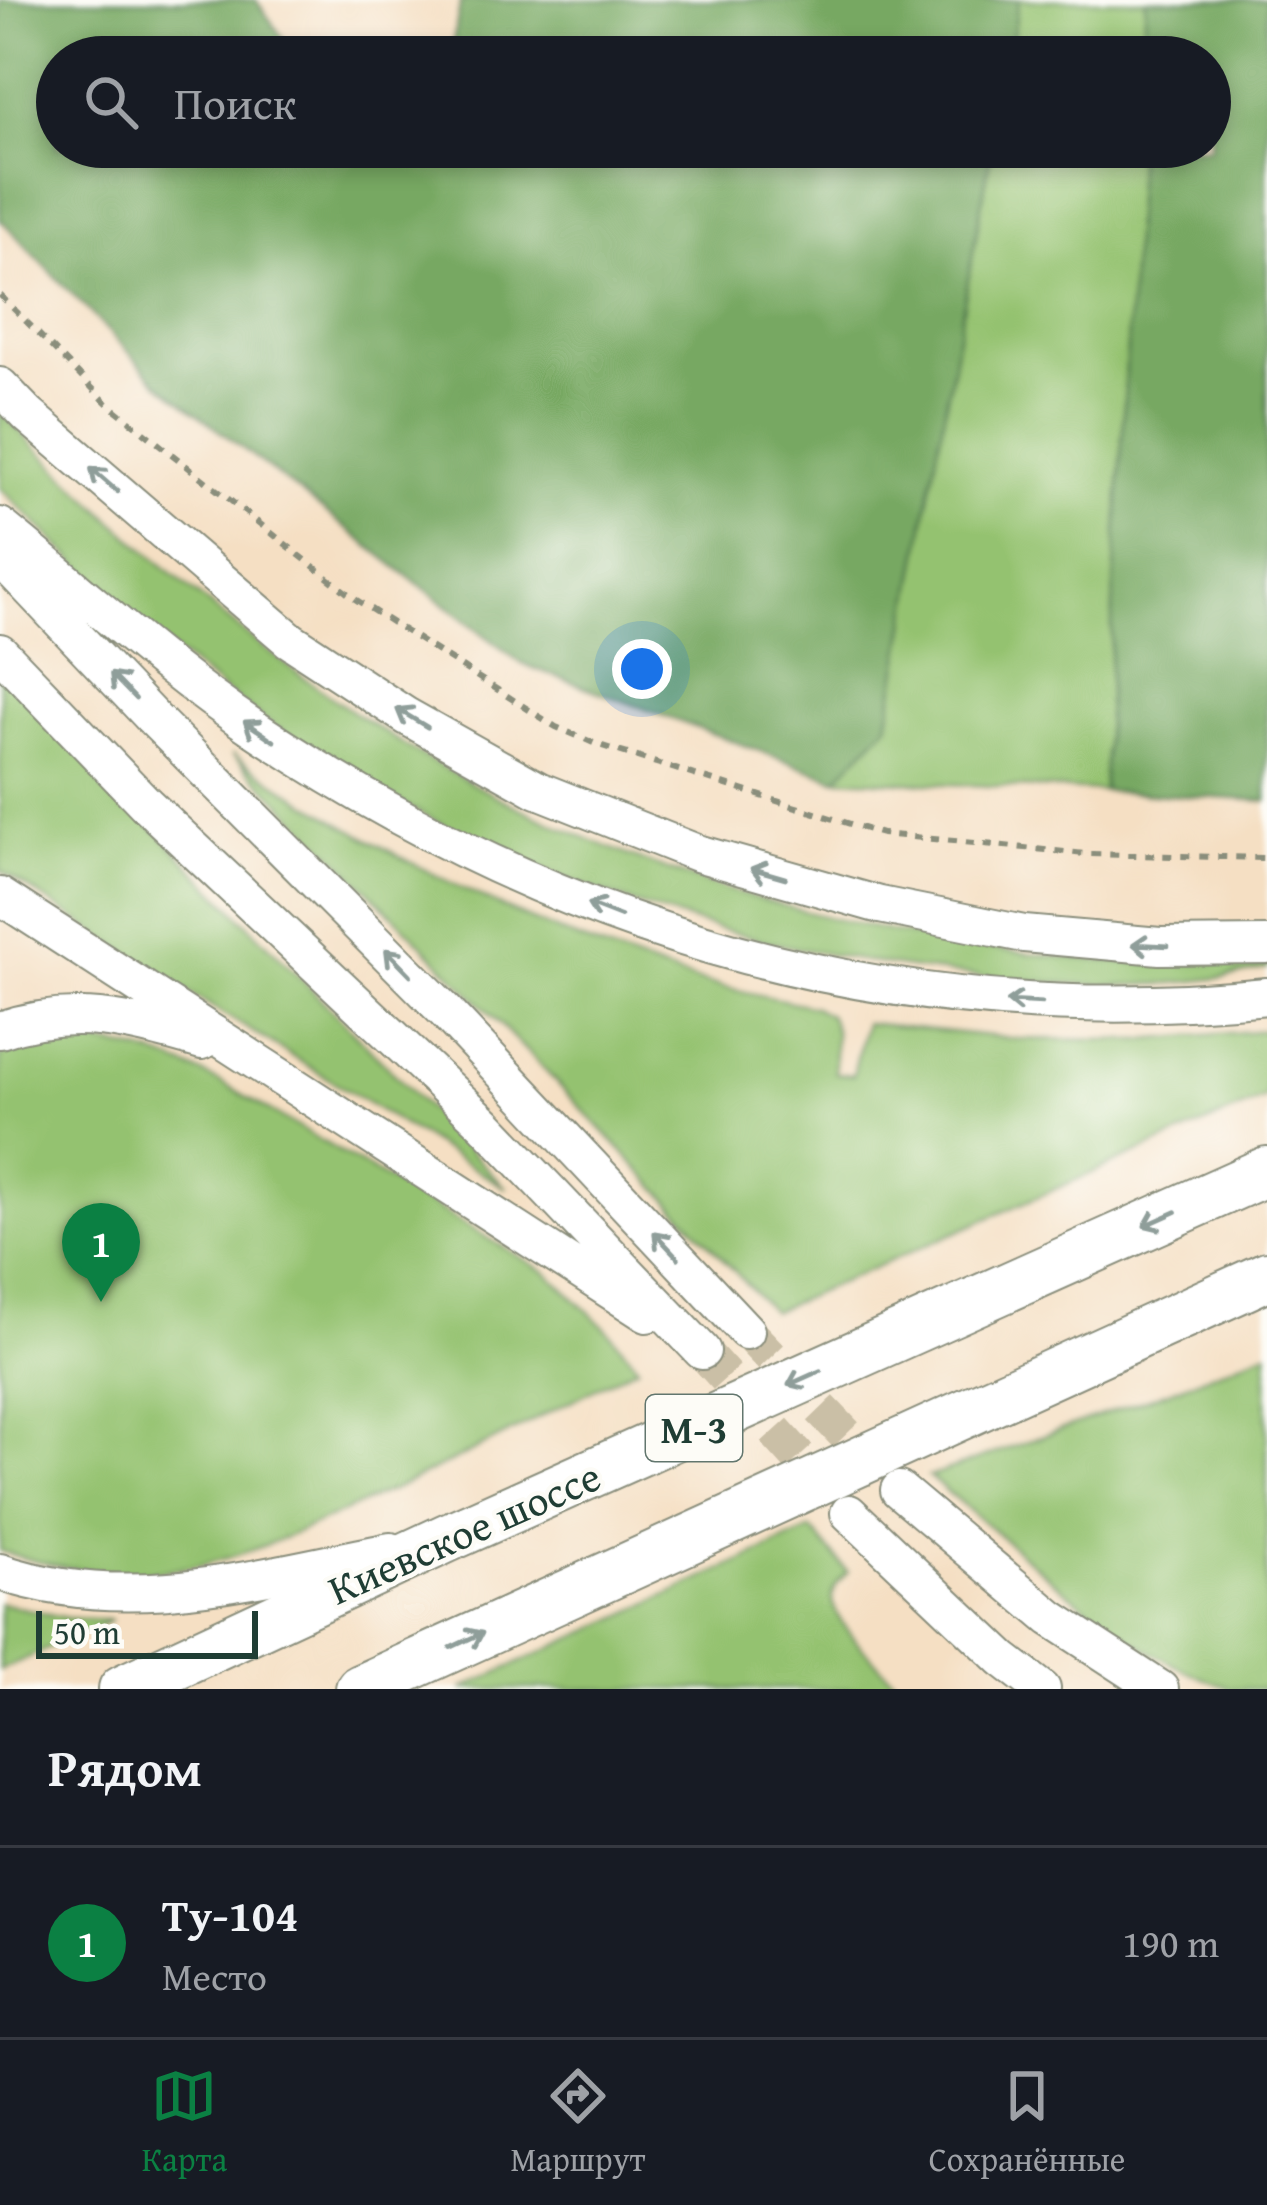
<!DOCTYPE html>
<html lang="ru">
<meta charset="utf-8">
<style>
:root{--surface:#171b24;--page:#242831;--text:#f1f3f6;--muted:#9ea1a6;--line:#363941;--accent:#0b8043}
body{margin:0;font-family:"Gentium Book Plus",serif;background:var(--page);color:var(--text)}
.scale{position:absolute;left:36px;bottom:30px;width:222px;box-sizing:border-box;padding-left:12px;border:6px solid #1f3d34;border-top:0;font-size:33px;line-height:42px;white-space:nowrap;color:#1f3d34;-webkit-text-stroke:9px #fdfcf7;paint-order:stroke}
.you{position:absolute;left:642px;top:669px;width:42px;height:42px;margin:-30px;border:9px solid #fff;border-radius:50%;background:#1a73e8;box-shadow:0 0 0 18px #1a73e833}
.badge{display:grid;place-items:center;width:78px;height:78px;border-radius:50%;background:var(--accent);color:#fff;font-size:39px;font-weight:700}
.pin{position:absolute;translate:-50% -99px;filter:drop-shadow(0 3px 6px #0008)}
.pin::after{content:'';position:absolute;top:63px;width:42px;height:36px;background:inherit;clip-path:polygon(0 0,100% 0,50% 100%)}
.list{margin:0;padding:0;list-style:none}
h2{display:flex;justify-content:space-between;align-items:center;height:156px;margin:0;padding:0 48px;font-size:51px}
h2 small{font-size:39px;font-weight:400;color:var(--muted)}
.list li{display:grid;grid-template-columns:78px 1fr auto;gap:36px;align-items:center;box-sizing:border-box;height:192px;padding:0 48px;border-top:3px solid var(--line)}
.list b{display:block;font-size:45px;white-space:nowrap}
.list p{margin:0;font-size:39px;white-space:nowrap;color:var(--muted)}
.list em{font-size:39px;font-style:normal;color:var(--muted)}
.icon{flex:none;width:66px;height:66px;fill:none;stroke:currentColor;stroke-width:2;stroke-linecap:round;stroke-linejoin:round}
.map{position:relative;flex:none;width:1267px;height:1689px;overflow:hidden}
.search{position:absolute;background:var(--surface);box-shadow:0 6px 18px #0003;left:36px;right:36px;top:36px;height:132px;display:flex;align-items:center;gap:30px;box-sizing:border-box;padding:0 42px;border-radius:66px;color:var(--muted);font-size:45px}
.sheet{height:348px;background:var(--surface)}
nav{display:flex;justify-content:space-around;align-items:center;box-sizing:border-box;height:168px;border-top:3px solid var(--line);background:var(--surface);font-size:33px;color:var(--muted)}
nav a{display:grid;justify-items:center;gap:6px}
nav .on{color:var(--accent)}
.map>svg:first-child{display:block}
.green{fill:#94c270;stroke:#5a8052;stroke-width:3}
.forest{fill:#77a862;stroke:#4b724b;stroke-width:3}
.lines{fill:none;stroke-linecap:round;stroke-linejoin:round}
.secondary-tunnel{stroke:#cabfa6;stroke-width:36;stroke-dasharray:36 18;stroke-linecap:butt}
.secondary-casing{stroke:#8a8e7c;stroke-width:40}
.highway-casing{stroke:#8a8e7c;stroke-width:52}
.path{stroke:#8a8e7c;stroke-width:6;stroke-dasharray:9 9;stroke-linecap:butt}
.secondary{stroke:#fff;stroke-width:36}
.highway{stroke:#fff;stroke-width:48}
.oneway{stroke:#8f9e9a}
.labels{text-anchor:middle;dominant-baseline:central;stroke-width:9;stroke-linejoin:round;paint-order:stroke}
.shield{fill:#fdfcf7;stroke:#62766e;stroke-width:3}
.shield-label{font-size:39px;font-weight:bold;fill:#1f3d34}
.street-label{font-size:42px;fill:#1f3d34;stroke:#fdfcf7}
</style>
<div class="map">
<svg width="1267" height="1689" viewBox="0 0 1267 1689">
<rect width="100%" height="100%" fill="#fdfcf7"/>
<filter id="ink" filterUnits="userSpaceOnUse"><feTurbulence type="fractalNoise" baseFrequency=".00833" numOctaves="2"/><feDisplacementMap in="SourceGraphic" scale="24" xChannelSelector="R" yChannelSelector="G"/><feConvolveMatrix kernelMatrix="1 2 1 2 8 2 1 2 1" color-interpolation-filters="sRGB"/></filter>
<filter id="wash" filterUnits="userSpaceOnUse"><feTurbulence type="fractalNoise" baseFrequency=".004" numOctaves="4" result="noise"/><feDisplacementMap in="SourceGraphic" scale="48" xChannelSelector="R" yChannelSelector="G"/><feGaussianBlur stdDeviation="2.7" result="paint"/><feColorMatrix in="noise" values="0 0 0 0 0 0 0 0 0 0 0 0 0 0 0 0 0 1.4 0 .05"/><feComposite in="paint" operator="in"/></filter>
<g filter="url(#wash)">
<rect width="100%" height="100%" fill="#f5dfc3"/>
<path class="green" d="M1019 0H1146L1143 57H1009Z
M992 147H1138L1103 791 836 779 888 725Z
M0 411C115 529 243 642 382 731 594 867 846 939 1094 960 1151 965 1210 962 1267 963V968C1170 994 1058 985 959 974 668 943 383 828 158 638 103 592 52 538 0 488Z
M0 671 506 1188 175 984 0 870Z
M232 754C370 849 519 924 679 975 723 989 769 996 814 1007L830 1016 835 1030V1073L853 1075 865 1023 1019 1039 1139 1040 1267 1030V1097L772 1312C597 1120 416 937 232 754Z
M68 1041C130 1045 165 1055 220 1082L546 1272 606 1328 638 1366C543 1416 449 1465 352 1508 293 1535 227 1565 162 1571 107 1576 52 1568 0 1551V1056L34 1045Z
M1267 1351V1689C1255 1689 1241 1689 1230 1688 1122 1655 1017 1546 929 1477L1177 1388Z
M811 1529 848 1572C841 1579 833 1585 832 1596 830 1623 885 1669 903 1689H462Z
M0 1603 67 1618 112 1620 0 1670Z"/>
<path class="forest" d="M0 0H256L295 55 305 57H57V147H992L888 725 836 779 522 664 158 383 0 219Z
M461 0H1019L1009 57H450Z
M1146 0H1267V801L1103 791 1138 147H1210V57H1143Z"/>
</g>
<g filter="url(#ink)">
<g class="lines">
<path class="secondary-tunnel" d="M746 1331 899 1490
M702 1351 833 1495"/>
<defs>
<path id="secondary" d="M0 386 28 415 290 640 406 716 538 790 697 853 880 905 1024 934 1160 946 1267 945
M0 526C84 594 165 669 255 729 562 934 898 1033 1267 996
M0 557 154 719 445 1011 746 1331
M0 652 146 804 486 1125 702 1351
M0 896 647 1314
M0 1030C72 1005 132 1020 202 1041
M899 1490 1051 1618 1160 1689
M849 1513 1003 1659 1042 1689
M0 1572C130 1616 261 1576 391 1551"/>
<path id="highway" d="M123 1689 447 1538 1267 1171
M360 1689 1267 1276"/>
</defs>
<use href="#secondary" class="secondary-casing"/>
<use href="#highway" class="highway-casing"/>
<path class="path" d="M0 295 107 403 355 599 556 727 596 744 882 834 1086 854 1267 858"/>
<use href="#secondary" class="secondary"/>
<use href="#highway" class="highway"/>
</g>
<defs><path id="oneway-shaft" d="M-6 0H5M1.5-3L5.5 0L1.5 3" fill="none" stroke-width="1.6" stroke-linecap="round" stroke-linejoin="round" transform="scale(3)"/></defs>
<g class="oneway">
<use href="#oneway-shaft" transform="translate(104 480) rotate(-139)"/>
<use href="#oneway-shaft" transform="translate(123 686) rotate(-134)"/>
<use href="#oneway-shaft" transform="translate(412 718) rotate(-149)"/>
<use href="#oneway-shaft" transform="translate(259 731) rotate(-146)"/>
<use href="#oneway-shaft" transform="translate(768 873) rotate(-164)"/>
<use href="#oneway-shaft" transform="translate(604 910) rotate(-159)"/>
<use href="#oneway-shaft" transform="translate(1150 945) rotate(-177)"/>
<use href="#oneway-shaft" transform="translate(398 962) rotate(-134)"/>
<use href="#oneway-shaft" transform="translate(1024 1002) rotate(-177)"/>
<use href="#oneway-shaft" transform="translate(1160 1219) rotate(156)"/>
<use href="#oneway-shaft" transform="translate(666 1245) rotate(-133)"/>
<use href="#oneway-shaft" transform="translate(804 1378) rotate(156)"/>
<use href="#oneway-shaft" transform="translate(467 1640) rotate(-25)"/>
</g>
</g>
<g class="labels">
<rect class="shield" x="646" y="1395" width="96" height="66" rx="9"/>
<g class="shield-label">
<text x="694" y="1428">М-3</text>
</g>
<g class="street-label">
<text transform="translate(464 1532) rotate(-24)">Киевское шоссе</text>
</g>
</g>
</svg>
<div class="scale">50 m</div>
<div class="you"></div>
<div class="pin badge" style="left:101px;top:1302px">1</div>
<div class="search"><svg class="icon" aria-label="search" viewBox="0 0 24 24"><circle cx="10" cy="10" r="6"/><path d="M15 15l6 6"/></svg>Поиск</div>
</div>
<section class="sheet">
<h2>Рядом<small></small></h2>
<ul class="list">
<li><span class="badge">1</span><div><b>Ту-104</b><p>Место</p></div><em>190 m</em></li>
</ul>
</section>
<nav>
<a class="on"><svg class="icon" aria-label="map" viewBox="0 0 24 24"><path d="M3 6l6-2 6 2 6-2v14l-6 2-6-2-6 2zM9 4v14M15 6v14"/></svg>Карта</a>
<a><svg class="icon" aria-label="directions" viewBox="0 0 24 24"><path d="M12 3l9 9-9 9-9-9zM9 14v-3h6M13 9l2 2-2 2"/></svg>Маршрут</a>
<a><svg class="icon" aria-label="saved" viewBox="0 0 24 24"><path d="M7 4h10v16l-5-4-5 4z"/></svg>Сохранённые</a>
</nav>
